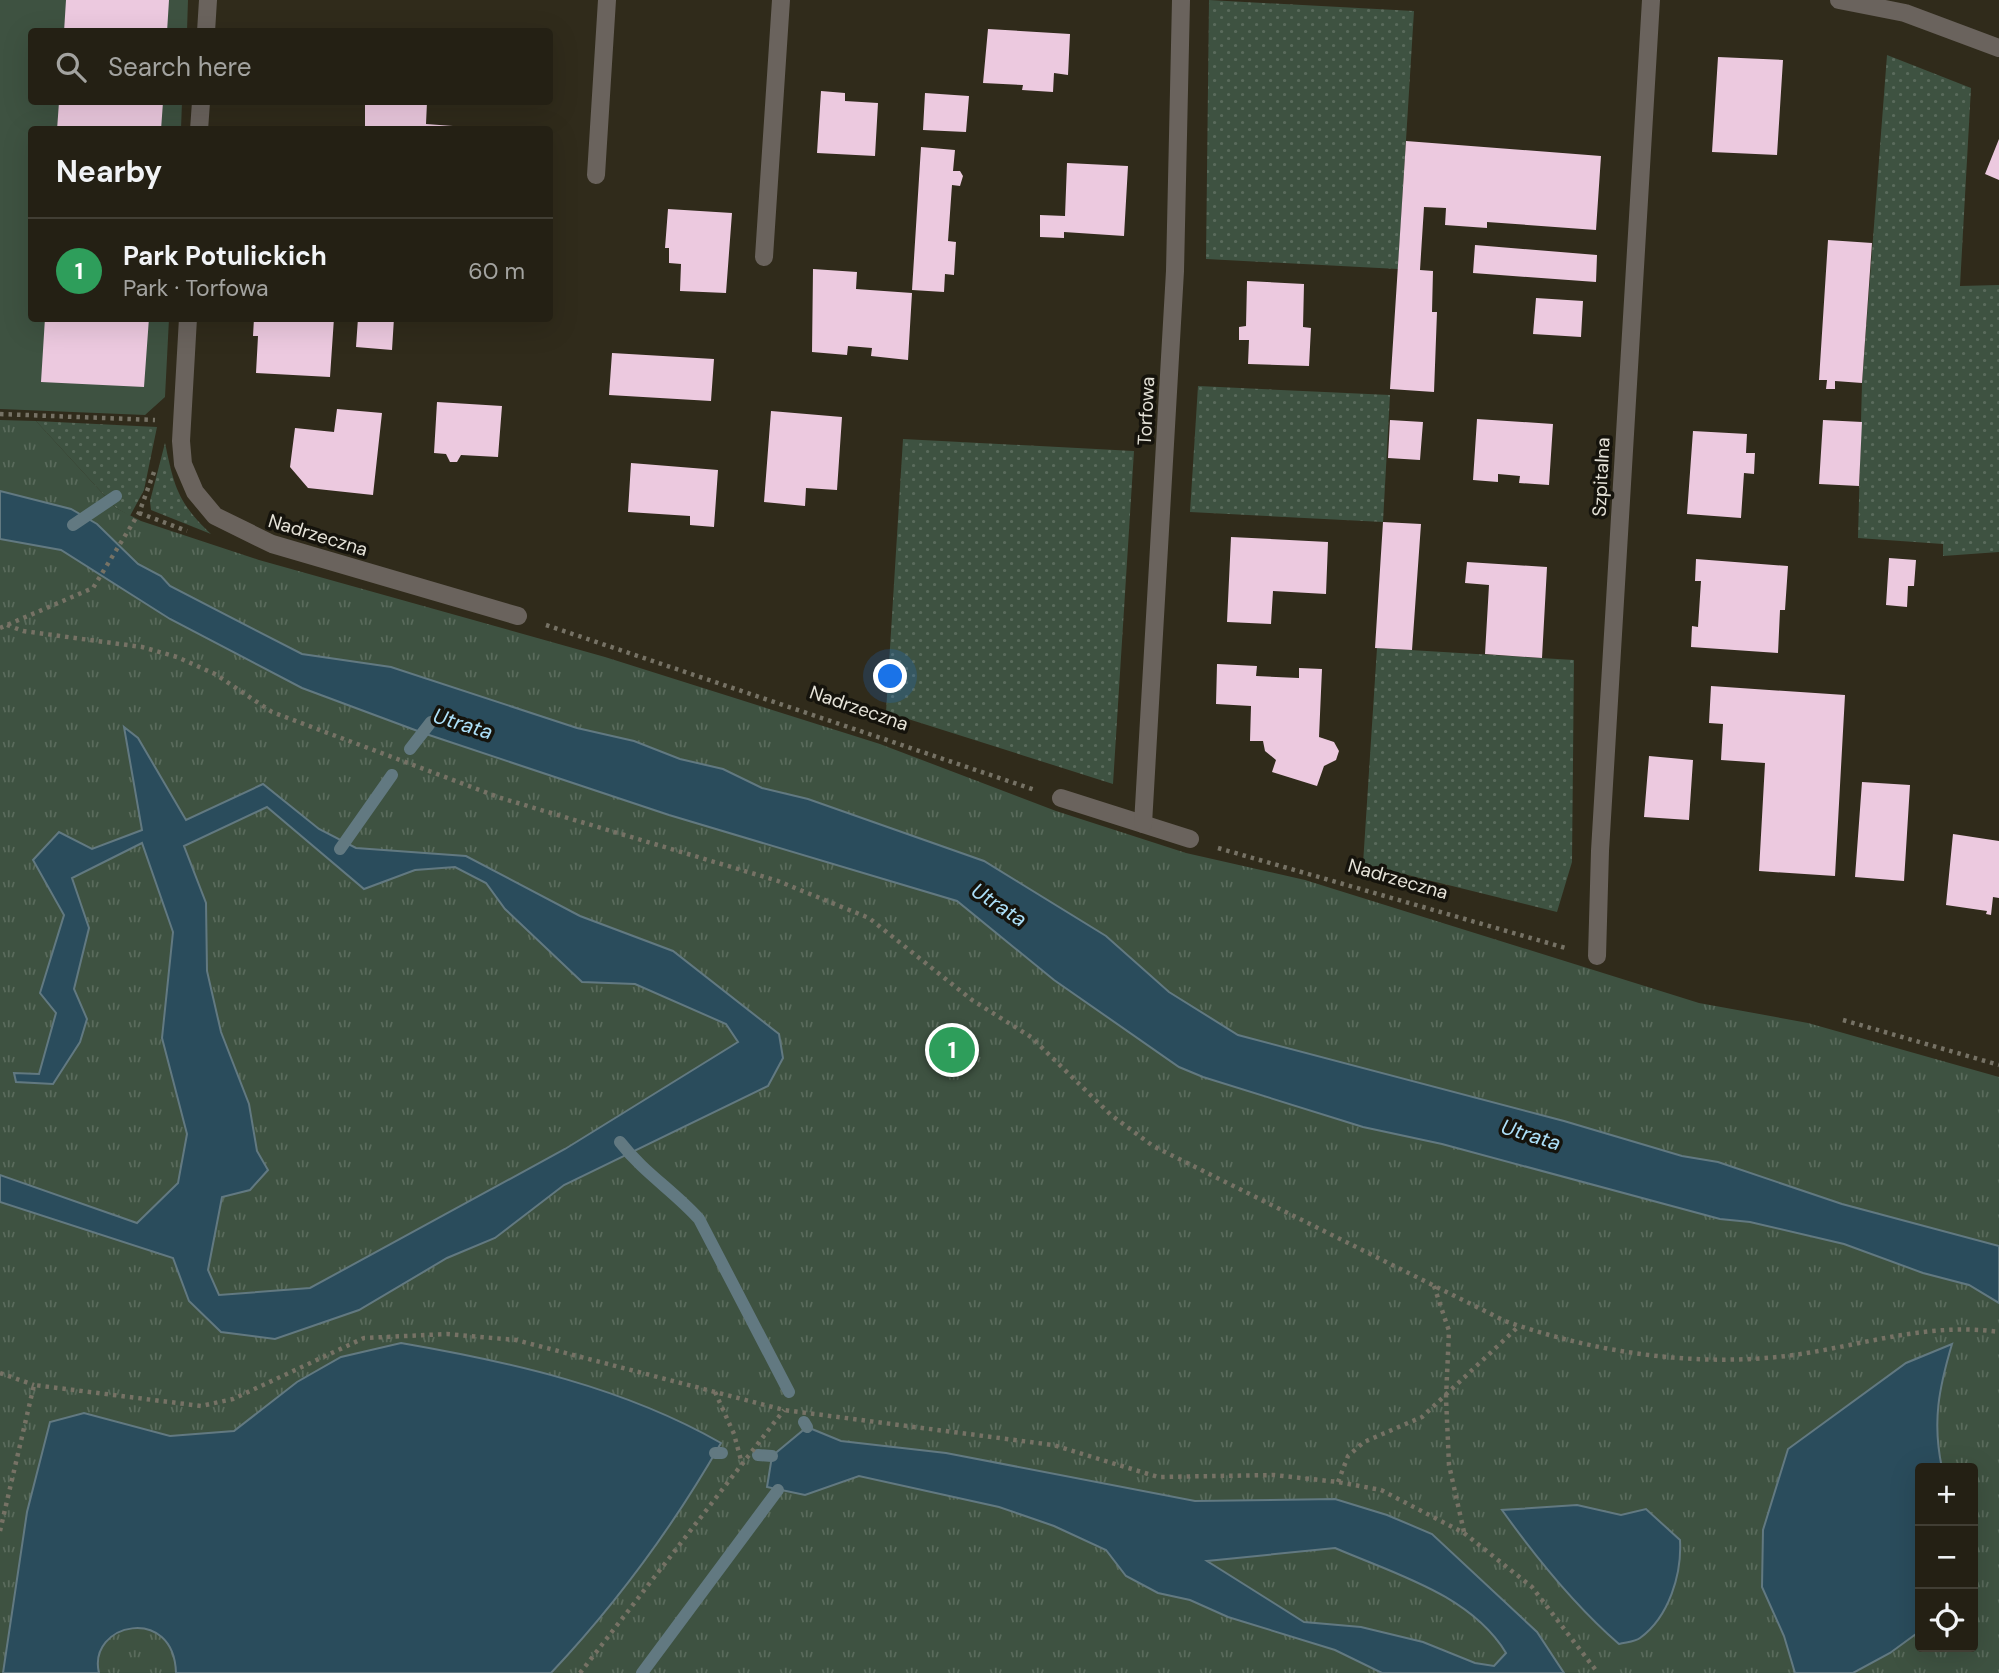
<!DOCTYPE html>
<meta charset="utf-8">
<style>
:root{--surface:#242014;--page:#302d22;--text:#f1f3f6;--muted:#a3a3a0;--line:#413e34;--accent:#bca0f2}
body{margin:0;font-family:"DM Sans",sans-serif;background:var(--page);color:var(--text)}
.controls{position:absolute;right:21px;bottom:21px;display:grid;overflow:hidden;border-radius:7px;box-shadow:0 7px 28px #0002}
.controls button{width:63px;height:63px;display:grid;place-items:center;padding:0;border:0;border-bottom:2px solid var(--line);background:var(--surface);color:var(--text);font:35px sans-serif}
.you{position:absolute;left:891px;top:677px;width:24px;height:24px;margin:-18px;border:5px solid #fff;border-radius:50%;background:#1a73e8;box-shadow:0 0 0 10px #1a73e833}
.badge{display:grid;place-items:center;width:46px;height:46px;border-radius:50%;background:var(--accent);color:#fff;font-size:23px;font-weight:700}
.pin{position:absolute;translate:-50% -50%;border:4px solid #fff;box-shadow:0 2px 7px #0006}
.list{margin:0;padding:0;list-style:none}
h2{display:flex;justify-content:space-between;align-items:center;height:91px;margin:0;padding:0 28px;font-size:30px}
h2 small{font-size:23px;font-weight:400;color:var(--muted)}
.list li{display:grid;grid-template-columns:46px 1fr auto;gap:21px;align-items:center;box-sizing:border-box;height:105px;padding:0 28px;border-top:2px solid var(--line)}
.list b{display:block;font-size:26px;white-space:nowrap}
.list p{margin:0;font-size:23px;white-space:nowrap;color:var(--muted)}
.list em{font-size:23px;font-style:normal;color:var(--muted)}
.icon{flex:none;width:38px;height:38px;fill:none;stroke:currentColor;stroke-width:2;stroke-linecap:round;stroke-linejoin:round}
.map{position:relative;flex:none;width:1999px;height:1673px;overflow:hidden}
.search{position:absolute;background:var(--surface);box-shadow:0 7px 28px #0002;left:28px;top:28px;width:525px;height:77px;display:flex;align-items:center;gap:18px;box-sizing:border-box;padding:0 24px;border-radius:7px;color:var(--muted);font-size:26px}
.panel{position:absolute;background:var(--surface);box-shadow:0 7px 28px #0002;left:28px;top:126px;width:525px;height:196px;border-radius:7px}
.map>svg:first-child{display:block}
.grass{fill:url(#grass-dots)}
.park{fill:url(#park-tufts);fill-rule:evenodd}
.garden{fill:#3e5241}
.water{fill:#2a4c5c;stroke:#627981;stroke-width:2;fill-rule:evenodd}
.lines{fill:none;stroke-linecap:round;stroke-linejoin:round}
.stream{stroke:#627981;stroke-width:12}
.building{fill:#ecc9df}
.path{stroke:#767265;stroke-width:4.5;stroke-dasharray:3.5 5;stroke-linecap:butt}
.lane{stroke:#6a635d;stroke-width:18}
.street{stroke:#6a635d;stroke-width:18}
.labels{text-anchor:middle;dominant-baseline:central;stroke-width:7;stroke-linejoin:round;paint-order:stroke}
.street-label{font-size:19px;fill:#e5e2d8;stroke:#15130c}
.water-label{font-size:21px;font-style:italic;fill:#ade0f9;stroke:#15130c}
</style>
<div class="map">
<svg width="1999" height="1673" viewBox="0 0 1999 1673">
<defs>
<pattern id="grass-dots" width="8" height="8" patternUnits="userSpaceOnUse" patternTransform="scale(1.75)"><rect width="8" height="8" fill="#3e5241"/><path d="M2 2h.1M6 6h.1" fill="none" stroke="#5a6b5c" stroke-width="1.8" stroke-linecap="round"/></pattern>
<pattern id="park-tufts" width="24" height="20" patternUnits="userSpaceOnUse" patternTransform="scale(1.75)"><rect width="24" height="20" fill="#3e5241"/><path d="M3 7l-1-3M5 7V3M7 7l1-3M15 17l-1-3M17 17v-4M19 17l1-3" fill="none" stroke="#5a6b5c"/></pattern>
</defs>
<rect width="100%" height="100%" fill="#302b1b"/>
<path class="grass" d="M1209 0 1414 11 1398 269 1206 259Z
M1887 55 1971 88 1960 286 1999 285V552L1943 556V544L1858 538 1862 383Z
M1198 386 1390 395 1383 522 1190 512Z
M36 421 157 427 144 490 130 516 116 508Z
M903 439 1134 451 1113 784 886 712Z
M165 443C174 486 178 503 211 534L151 510 150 501Z
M1377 648 1574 660 1572 862 1557 912 1363 864Z"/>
<path class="park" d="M0 420 36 421 116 508 141 521 259 560 605 657 880 744 1056 811 1186 853 1305 880 1699 1003 1808 1023 1999 1077V1673H0ZM1920 1468H1973V1647H1920Z"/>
<path class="garden" d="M0 0H188L187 31 32 32V102H182L181 129 32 130V318L169 319 165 397 145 415 0 409Z"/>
<path class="water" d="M0 491 71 509 85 517 97 524 138 564 161 576 170 586 302 654 391 667 577 728 634 741 680 759 723 769 762 788 808 799 984 861 1106 936 1169 992 1238 1035 1564 1121 1682 1156 1718 1162 1842 1204 1999 1246V1303L1969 1285 1923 1273 1844 1244 1750 1222 1720 1219 1442 1144 1363 1127 1203 1077 1179 1067 1054 980 957 901 669 815 423 733 302 688 170 619 61 550 0 539Z
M124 727 138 738 186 820 263 784 319 829 356 848 466 856 580 916 673 951 779 1034 783 1058 768 1086 564 1185 495 1238 447 1258 359 1310 275 1339 221 1332 189 1301 173 1258 0 1202V1175L137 1223 178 1183 187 1134 162 1038 173 932 142 843 72 878 89 928 74 989 87 1019 80 1042 53 1084 16 1082 14 1073 39 1074 56 1013 40 993 64 915 33 860 59 832 92 849 142 830ZM267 807 364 889 415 870 455 867 486 883 505 909 582 982 635 984 726 1024 738 1042 565 1149 310 1288 219 1295 208 1270 222 1197 250 1190 268 1170 257 1151 249 1104 221 1032 207 971 206 903 184 846Z
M401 1343C511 1362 623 1387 721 1443 674 1525 616 1604 551 1673H176C174 1604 87 1623 99 1673H3L27 1512 50 1422 84 1413 170 1436 234 1431 297 1382 341 1357Z
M1952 1344C1939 1388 1932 1422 1942 1468H1920V1631L1890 1653 1853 1673H1795L1784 1636 1762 1587 1763 1530 1788 1449 1906 1363Z
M807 1427 841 1441 946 1453 1195 1501 1335 1499 1387 1515 1432 1534 1537 1632 1564 1673H1382L1335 1650 1228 1617 1190 1600 1158 1593 1126 1576 1106 1550 1054 1526 999 1507 859 1476 805 1495 767 1487 772 1456ZM1335 1548C1395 1574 1471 1595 1506 1653L1494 1666 1475 1663 1423 1642 1361 1627 1304 1622 1207 1561Z
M1577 1505 1621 1515 1646 1509 1680 1540C1682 1574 1669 1617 1640 1638 1635 1642 1626 1642 1619 1644 1574 1605 1537 1559 1502 1510Z"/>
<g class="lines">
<path class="stream" d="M73 525 116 496
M410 749 431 722
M340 849 392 775
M620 1142C644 1173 674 1191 699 1219L789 1392
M804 1422 807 1427
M715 1453H722
M758 1455 772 1456
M642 1673 778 1490"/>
</g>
<path class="building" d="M66 0H169L167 32H64Z
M988 29 1070 34 1068 75 1054 73 1053 92 1022 90 1023 85 983 83Z
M1718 57 1783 60 1777 155 1712 152Z
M821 91 845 93V101L878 103 875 156 817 153Z
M925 93 969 96 966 132 923 130Z
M59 102H163L161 130H57Z
M365 102H427L426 124 453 126V130H365Z
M1999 139V180L1985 174Z
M1406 141 1601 156 1596 230 1487 222V228L1445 225 1446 208 1424 207 1420 270 1433 271 1432 312H1437L1434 392 1390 389Z
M921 147 955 150 953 171H960L963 176 960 186 952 185 948 241 956 242 954 275 945 274 944 292 912 290Z
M1067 163 1128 166 1124 236 1064 232V238L1040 237V215L1065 216Z
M668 209 732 213 726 293 680 291 681 264 669 263V248H665Z
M1828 240 1872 243 1862 383 1835 381V389H1826L1827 380H1819Z
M1475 245 1597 255 1596 282 1473 273Z
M813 269 857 272 856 289 912 293 908 360 871 356 872 348 848 346 847 355 812 352Z
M1247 281 1304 284 1303 327 1311 328 1309 366 1248 364 1249 340H1239V327L1246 326Z
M1536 298 1583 301 1581 337 1533 334Z
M45 318H149L144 387 41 382Z
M254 318H334L330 377 256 373 258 336H253Z
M358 318H394L392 350 356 347Z
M612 353 714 359 711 401 609 395Z
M437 402 502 406 498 457 461 455 457 462H450L446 454 434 453Z
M337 409 382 413 373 495 308 488 290 467 295 428 334 432Z
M771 411 842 417 837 490 806 488 805 506 764 502Z
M1477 419 1553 424 1549 485 1519 483 1520 476 1498 474V482L1473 480Z
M1390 420 1423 422 1420 460 1388 458Z
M1823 420 1862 422 1859 486 1819 484Z
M1693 431 1747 434 1746 453H1755L1754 474 1744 473 1741 518 1687 514Z
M631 463 718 470 714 527 690 525V516L628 512Z
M1383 522 1421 524 1412 650 1375 648Z
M1231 537 1328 542 1326 594 1273 591 1271 624 1227 622Z
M1889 558 1916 560 1914 586H1908L1907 607 1886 605Z
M1696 559 1788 566 1785 610H1780L1778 653 1691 647 1692 626 1698 627 1701 581H1695Z
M1467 562 1547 567 1542 658 1485 654 1489 585 1465 583Z
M1217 664 1257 666 1256 676 1299 678V668L1322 669 1319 737 1334 742 1339 751 1336 760 1324 766 1317 786 1272 772 1276 760 1265 751 1263 741H1250L1251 706 1216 704Z
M1711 686 1845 695 1835 876 1759 871 1765 763 1721 760 1723 724 1709 723Z
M1649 756 1693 760 1689 820 1644 817Z
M1862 782 1910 785 1904 881 1855 877Z
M1953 834 1999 841V898L1993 897 1991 915 1986 914 1987 911 1946 905Z"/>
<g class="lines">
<path class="path" d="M0 414 155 420
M139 513 187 531
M7 625 23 631 142 647 177 657 215 674 272 712 501 798 778 881 869 918 972 1000 1031 1037 1111 1115 1153 1146 1505 1321C1596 1353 1698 1368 1794 1355 1864 1345 1928 1322 1999 1332
M546 625 1035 790
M0 628 93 588 139 513 154 472
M1218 848 1569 949
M1843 1020 1999 1065
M1434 1286 1449 1331 1446 1398 1449 1465 1464 1532
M0 1373 34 1385
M715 1392 734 1434 742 1464
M1338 1482 1348 1456 1364 1442 1422 1417 1519 1326
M0 1531 34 1385 201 1406 233 1399 364 1338 447 1334 516 1340 784 1410 1053 1445 1158 1477 1274 1475 1338 1482 1381 1490 1464 1533 1532 1587 1598 1673
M580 1673 784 1410"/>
<path class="lane" d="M596 175 607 0
M764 257 781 0
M1061 798 1190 839"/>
<path class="street" d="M1839 0 1905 13 1999 48
M206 32 208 0
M199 130 201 102
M188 318 181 441 183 464 195 492 215 516 272 544 518 616
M1143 824 1175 271 1181 0
M1597 956 1600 851 1651 0"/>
</g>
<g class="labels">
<g class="street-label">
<text transform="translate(1146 411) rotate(-87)">Torfowa</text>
<text transform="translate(1601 477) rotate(-87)">Szpitalna</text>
<text transform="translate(318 535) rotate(17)">Nadrzeczna</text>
<text transform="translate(859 708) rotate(19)">Nadrzeczna</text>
<text transform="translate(1398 879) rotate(16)">Nadrzeczna</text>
</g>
<g class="water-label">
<text transform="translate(463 724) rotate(17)">Utrata</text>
<text transform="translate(999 905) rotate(33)">Utrata</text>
<text transform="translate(1531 1135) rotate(17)">Utrata</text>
</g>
</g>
</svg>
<div class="controls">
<button>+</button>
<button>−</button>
<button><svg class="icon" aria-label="locate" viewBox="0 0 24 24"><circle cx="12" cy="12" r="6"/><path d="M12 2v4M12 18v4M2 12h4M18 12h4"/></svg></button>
</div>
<div class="you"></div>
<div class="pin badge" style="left:952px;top:1050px;background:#2e9e5b">1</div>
<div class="search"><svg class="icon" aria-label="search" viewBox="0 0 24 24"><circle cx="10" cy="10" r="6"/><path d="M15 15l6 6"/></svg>Search here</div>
<section class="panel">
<h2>Nearby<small></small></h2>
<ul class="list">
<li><span class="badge" style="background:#2e9e5b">1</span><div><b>Park Potulickich</b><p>Park · Torfowa</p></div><em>60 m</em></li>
</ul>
</section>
</div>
